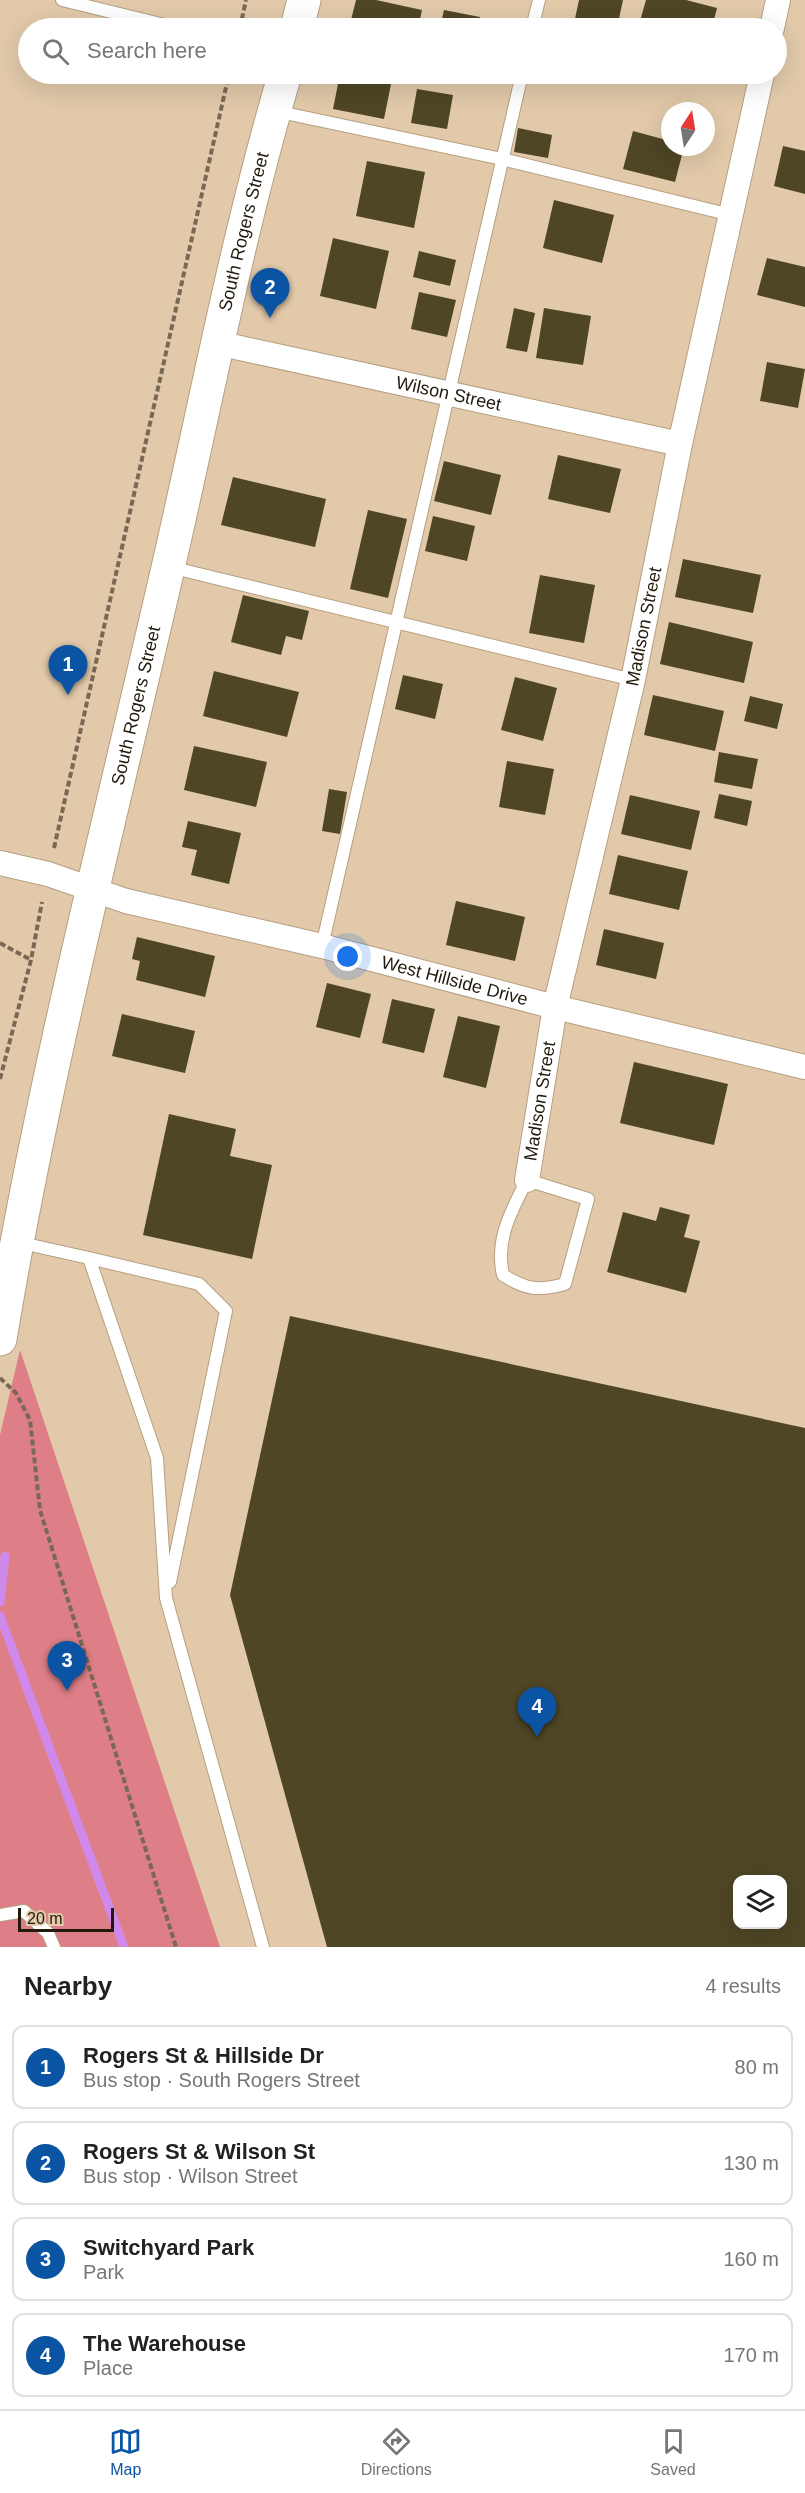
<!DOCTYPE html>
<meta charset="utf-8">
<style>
:root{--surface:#fff;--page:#f2f2f2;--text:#222;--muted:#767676;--line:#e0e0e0;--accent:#0a54a3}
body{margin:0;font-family:Arial,sans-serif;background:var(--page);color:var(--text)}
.controls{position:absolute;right:18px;bottom:18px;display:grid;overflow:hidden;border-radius:12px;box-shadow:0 6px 24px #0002}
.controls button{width:54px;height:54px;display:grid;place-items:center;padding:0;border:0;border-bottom:2px solid var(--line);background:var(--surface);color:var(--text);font:30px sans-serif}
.compass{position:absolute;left:661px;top:102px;width:54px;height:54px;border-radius:50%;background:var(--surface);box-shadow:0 6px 24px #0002;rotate:12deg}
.scale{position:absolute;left:18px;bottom:15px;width:96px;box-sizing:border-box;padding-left:6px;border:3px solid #231a0e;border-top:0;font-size:16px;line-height:21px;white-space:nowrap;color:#231a0e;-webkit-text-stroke:4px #e1c9a9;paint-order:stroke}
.you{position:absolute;left:348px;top:957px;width:21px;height:21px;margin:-15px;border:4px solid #fff;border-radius:50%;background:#1a73e8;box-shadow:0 0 0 9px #1a73e833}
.badge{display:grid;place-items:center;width:39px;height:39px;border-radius:50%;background:var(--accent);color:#fff;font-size:20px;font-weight:700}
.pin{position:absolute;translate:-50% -50px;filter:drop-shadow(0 2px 3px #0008)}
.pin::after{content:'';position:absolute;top:32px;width:21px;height:18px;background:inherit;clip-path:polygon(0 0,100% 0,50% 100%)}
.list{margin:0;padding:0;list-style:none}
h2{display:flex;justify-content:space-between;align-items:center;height:78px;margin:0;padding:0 24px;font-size:26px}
h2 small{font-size:20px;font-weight:400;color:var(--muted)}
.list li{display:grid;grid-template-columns:39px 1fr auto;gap:18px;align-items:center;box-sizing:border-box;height:84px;margin:0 12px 12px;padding:0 12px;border:2px solid var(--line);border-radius:12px}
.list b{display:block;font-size:22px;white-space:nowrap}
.list p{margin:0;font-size:20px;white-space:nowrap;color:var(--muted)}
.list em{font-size:20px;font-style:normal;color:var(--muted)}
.icon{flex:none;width:33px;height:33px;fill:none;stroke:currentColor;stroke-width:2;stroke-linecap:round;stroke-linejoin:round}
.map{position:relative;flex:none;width:805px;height:1947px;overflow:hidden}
.search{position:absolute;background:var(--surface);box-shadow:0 6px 24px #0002;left:18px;right:18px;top:18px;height:66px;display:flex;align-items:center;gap:15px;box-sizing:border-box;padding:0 21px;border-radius:33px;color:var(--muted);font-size:22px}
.sheet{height:462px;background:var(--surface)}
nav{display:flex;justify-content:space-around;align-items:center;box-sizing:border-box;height:84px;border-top:2px solid var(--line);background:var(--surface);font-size:16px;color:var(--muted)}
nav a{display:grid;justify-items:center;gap:3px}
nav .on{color:var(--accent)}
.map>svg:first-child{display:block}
.green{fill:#de7e86}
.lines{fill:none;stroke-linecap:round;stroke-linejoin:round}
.stream{stroke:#ce89eb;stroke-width:9}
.building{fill:#4e4625;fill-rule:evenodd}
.lane-casing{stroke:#b69f80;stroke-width:14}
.street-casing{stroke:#b69f80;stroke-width:26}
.secondary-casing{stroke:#b69f80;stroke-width:35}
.path{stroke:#796954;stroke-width:4;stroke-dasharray:6 3;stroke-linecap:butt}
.lane{stroke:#fff;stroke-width:12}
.street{stroke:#fff;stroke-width:24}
.secondary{stroke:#fff;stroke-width:33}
.labels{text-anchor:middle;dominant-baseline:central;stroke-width:6;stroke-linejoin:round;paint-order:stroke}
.street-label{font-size:18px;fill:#231a0e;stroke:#e1c9a9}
</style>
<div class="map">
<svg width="805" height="1947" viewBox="0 0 805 1947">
<rect width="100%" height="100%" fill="#e1c9a9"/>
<path class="green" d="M20 1350 220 1947H0V1435Z"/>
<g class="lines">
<path class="stream" d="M0 1602 5 1556
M0 1616 124 1947"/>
</g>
<path class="building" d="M356 0H376L422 10 418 28H349Z
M579 0H623L617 28H573Z
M646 0H686L717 8 712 28H638Z
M444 10 480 17 477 28H440Z
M340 74H393L384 119 333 109Z
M417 89 453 95 447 129 411 123Z
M518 128 552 135 548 158 514 152Z
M633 131 670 141V147H684L675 182 623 169Z
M783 146 805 151V194L774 186Z
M367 161 425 172 414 228 356 216Z
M554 200 614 215 602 263 543 248Z
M333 238 389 251 376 309 320 296Z
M419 251 456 260 450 286 413 277Z
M767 258 805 267V307L757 295Z
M419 292 456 300 447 337 411 329Z
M514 308 535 313 527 352 506 348Z
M544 308 591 316 583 365 536 358Z
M767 362 805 369 798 408 760 401Z
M558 455 621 469 610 513 548 499Z
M444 461 501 475 491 515 434 501Z
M233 477 326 499 315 547 221 525Z
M368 510 407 519 388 598 350 589Z
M433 516 475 526 467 561 425 551Z
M683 559 761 575 753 613 675 597Z
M540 575 595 585 584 643 529 633Z
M243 595 309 611 302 640 286 636 281 655 231 642Z
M669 622 753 642 744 683 660 664Z
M214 671 299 692 287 737 203 716Z
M403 675 443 684 435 719 395 709Z
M515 677 557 688 543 741 501 730Z
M653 695 724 711 715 751 644 735Z
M750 696 783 704 777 729 744 721Z
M194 746 267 762 256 807 184 790Z
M719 752 758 759 752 789 714 782Z
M507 761 554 769 545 815 499 807Z
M329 789 347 792 340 834 322 831Z
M719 794 752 801 747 826 714 818Z
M630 795 700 811 691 850 621 834Z
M188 821 241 833 229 884 191 875 197 850 182 847Z
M618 855 688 871 679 910 609 894Z
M456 901 525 917 515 961 446 945Z
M604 929 664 943 656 979 596 965Z
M137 937 215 956 205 997 136 980 140 961 132 959Z
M327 983 371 994 360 1038 316 1027Z
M392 999 435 1009 424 1053 382 1043Z
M122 1014 195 1031 185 1073 112 1056Z
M458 1016 500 1026 486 1088 443 1077Z
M634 1062 728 1084 714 1145 620 1123Z
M169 1114 236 1129 230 1156 272 1165 252 1259 143 1235Z
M660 1207 690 1215 684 1237 700 1241 686 1293 607 1272 623 1212 656 1221Z
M290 1316 805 1428V1947H327L230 1595ZM738 1880H782V1924H738Z"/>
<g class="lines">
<defs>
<path id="lane" d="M62 0 177 28
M532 28 539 0
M275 111 502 159 731 215
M170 567 633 680
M322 946 522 74
M527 1180 588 1199 565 1284C539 1291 526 1290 503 1275 495 1240 511 1211 527 1180Z
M17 1242 89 1258 157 1458 166 1598 263 1947
M89 1258 199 1284 226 1311 170 1582
M0 1915 24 1911 48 1933 54 1947"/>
<g id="street">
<path d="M772 28 778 0"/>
<path id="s1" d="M217 343 680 444"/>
<path id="s2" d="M0 863 48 874 126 901 322 946 555 1007 805 1067"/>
<path id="s3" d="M527 1180 555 1007 633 680 680 444 762 74"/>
</g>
<g id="secondary">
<path d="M297 28 304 0"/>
<path id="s4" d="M0 1339C43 1079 109 825 168 568 206 403 237 236 285 74"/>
</g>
</defs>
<use href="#lane" class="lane-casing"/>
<use href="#street" class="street-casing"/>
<use href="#secondary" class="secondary-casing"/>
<path class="path" d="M240 28 246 0
M54 848 229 74
M0 943 31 960
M0 1079 31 960 42 902
M0 1378 16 1393 30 1420 40 1510 176 1947"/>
<use href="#lane" class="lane"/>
<use href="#street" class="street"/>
<use href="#secondary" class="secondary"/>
</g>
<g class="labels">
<g class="street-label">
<text stroke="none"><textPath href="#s4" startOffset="1134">South Rogers Street</textPath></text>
<text stroke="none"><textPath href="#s1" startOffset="237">Wilson Street</textPath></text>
<text stroke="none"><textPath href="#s3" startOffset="566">Madison Street</textPath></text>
<text stroke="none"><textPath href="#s4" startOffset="648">South Rogers Street</textPath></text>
<text stroke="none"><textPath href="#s2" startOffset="470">West Hillside Drive</textPath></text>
<text stroke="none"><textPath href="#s3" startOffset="80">Madison Street</textPath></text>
</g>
</g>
</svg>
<div class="controls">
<button><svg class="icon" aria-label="layers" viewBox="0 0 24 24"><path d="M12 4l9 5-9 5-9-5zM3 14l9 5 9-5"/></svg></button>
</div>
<svg class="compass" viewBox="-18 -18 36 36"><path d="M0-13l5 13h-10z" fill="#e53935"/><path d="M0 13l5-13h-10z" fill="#767676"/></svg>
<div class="scale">20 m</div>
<div class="you"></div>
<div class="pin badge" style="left:68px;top:695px">1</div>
<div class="pin badge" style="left:270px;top:318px">2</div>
<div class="pin badge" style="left:67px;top:1691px">3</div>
<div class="pin badge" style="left:537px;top:1737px">4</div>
<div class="search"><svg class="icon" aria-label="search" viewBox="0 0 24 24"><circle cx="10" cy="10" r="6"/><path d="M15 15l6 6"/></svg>Search here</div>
</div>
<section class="sheet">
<h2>Nearby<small>4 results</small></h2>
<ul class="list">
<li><span class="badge">1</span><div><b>Rogers St &amp; Hillside Dr</b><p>Bus stop · South Rogers Street</p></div><em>80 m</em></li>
<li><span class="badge">2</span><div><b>Rogers St &amp; Wilson St</b><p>Bus stop · Wilson Street</p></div><em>130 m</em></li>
<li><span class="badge">3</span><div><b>Switchyard Park</b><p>Park</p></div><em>160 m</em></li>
<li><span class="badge">4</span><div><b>The Warehouse</b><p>Place</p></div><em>170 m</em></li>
</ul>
</section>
<nav>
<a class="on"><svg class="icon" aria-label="map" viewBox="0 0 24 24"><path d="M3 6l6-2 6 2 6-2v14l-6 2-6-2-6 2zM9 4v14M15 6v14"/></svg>Map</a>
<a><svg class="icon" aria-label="directions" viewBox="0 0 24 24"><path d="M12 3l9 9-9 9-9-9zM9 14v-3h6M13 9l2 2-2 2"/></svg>Directions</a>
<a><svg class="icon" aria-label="saved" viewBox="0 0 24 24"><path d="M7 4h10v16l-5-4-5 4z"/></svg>Saved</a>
</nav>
